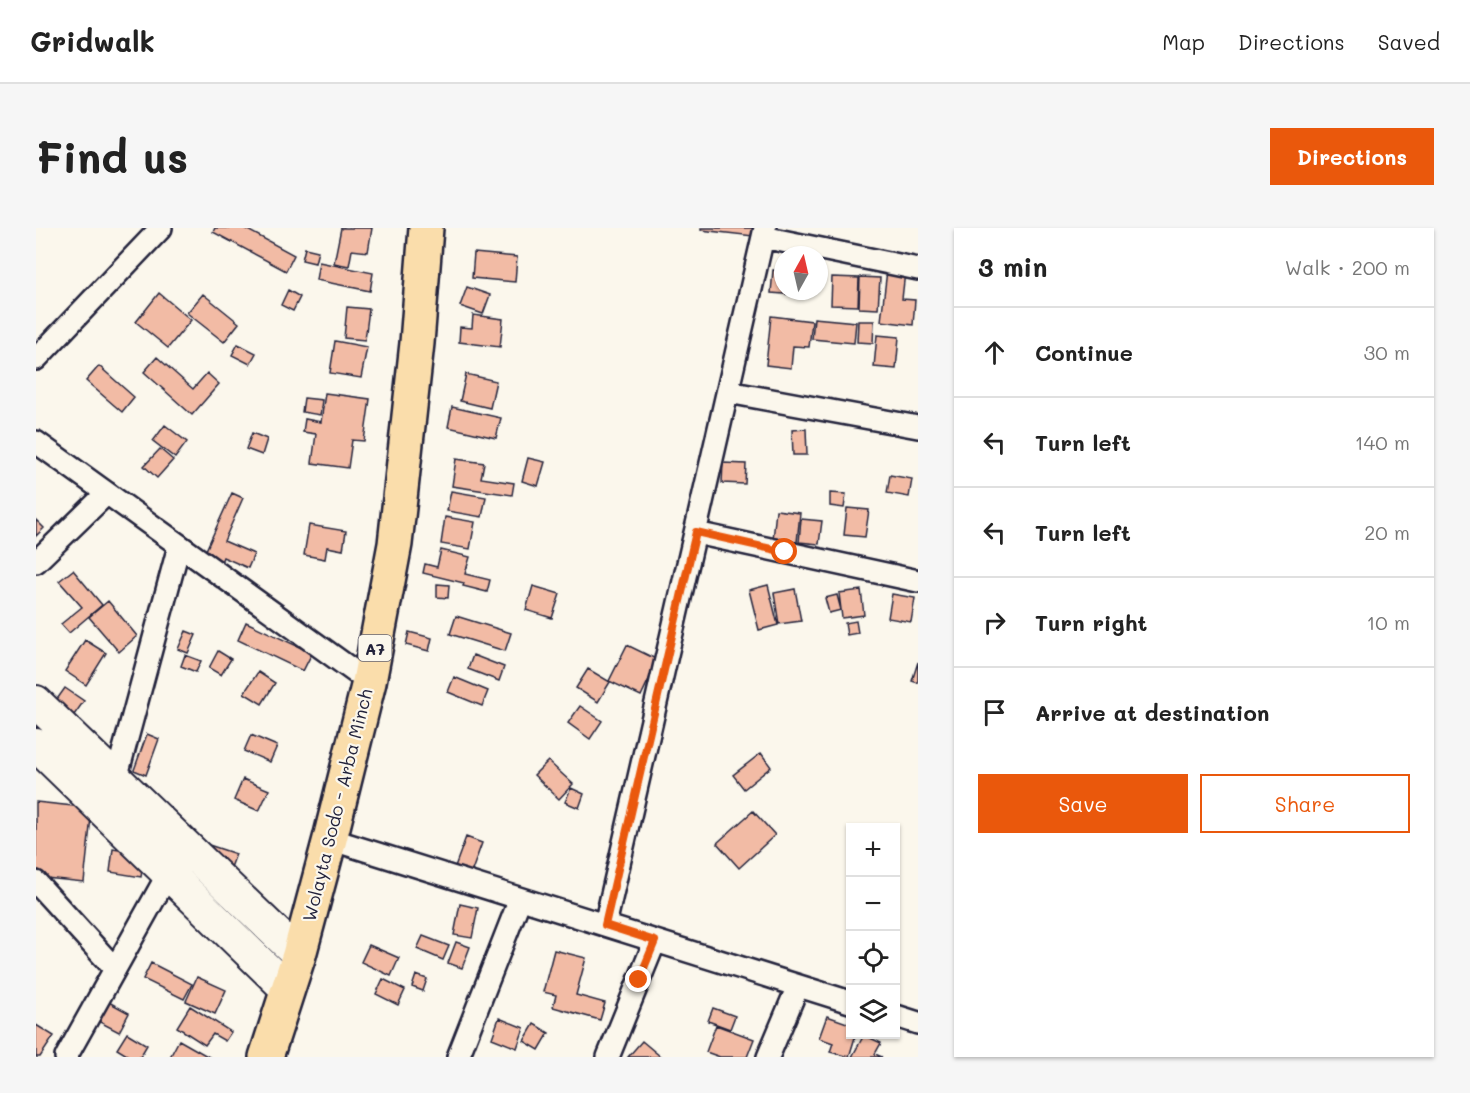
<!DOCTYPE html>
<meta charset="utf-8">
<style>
:root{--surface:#fff;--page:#f6f6f6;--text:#222;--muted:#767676;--line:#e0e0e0;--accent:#ea580c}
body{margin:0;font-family:Mali,sans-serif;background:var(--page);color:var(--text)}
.controls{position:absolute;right:18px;bottom:18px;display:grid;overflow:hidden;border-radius:0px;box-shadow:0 2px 4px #0004}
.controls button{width:54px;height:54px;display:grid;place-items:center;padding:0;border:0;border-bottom:2px solid var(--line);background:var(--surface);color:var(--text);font:30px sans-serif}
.compass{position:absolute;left:738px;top:18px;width:54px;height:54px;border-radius:50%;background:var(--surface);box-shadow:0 2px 4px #0004;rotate:8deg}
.stop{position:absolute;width:18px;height:18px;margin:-14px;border:4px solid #ea580c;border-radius:50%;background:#fff}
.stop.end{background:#ea580c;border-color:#fff;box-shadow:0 2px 6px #0008}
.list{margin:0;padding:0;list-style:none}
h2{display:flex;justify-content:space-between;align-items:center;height:78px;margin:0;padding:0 24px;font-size:26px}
h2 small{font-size:20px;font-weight:400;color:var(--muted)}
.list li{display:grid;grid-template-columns:39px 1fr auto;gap:18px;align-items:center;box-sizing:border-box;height:90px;padding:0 24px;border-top:2px solid var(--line)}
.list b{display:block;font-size:22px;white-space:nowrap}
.list em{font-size:20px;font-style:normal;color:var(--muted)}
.actions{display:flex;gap:12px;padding:18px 24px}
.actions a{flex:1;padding:14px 0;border:2px solid var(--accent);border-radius:0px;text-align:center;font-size:21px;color:var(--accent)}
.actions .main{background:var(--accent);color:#fff}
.icon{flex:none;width:33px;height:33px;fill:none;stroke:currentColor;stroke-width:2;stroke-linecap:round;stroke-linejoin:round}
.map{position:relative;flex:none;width:882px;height:829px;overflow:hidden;border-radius:0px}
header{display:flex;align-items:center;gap:36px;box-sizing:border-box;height:84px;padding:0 30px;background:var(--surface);border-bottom:2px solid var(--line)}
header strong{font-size:28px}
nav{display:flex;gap:33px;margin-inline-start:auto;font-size:21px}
.intro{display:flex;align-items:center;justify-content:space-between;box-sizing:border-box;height:144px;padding:0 36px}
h1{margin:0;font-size:42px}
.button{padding:15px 27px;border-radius:0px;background:var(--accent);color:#fff;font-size:21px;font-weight:700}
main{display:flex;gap:36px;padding:0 36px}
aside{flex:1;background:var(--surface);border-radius:0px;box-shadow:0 2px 4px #0004}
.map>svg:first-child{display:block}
.building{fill:#f2bba5;stroke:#22223b;stroke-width:1.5}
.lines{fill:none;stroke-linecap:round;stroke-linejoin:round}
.street-casing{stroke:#22223b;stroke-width:26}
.secondary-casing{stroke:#22223b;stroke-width:36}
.highway-casing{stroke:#22223b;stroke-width:38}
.street{stroke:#fbf7ec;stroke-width:21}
.secondary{stroke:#fbf7ec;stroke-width:32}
.highway{stroke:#faddab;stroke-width:33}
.route{stroke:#ea580c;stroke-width:8}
.labels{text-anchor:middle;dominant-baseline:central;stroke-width:4.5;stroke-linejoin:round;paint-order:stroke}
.shield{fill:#fbf7ec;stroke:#636270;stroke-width:1.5}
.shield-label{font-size:16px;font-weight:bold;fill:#22223b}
.street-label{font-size:18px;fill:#22223b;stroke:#fbf7ec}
</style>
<header>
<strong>Gridwalk</strong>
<nav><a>Map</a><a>Directions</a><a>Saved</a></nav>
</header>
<div class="intro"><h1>Find us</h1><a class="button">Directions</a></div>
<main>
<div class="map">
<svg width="882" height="829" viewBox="0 0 882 829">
<rect width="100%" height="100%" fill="#fbf7ec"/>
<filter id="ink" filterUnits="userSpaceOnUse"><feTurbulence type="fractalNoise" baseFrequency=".0167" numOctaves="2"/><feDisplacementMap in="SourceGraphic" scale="12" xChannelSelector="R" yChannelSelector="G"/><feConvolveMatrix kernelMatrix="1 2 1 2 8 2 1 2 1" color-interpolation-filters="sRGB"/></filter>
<g filter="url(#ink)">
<path class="building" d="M179 0H208L258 27 250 43 177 4Z
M305 0H336L332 24 316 22 313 38 298 35Z
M665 0H717V8L665 2Z
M269 20 282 23 279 35 266 32Z
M438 25 481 29 479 54 436 50Z
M283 34 337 45 334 63 280 52Z
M852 34 870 35 866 71 879 72 877 97 845 93Z
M737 42 747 43V63H762L761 67 735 65Z
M796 49 823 50 822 78 795 77Z
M824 49 844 50 842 81 823 80Z
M431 59 454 67 447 86 424 78Z
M252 62 264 69 257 83 245 77Z
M123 65 155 92 132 120 100 94Z
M167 66 203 95 188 114 151 85Z
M311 79 333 81 329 112 308 110Z
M437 87 467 91 464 119 423 114 424 99 436 100Z
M735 88 776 93 773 119 757 118 755 140 730 137Z
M778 90 820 94 818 115 776 111Z
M822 93H838L837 115 821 114Z
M841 107 863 109 860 141 838 139Z
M299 113 331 119 325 150 294 145Z
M202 116 220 125 214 136 196 127Z
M121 129 157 161 171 145 183 156 156 187 108 144Z
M63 138 98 169 86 184 50 153Z
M430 146 460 153 454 180 424 173Z
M289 165 334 171 328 213 316 212 312 240 276 235 280 206 267 204 269 191 285 194Z
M268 170 286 172 284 187 266 184Z
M416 179 465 190 460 210 412 199Z
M129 197 151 214 139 230 117 213Z
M770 201 771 227H757L756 202Z
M216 205 231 211 226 227 210 221Z
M124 221 137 232 121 250 108 238Z
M492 230 509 234 502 258 486 253Z
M420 231 448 235 445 250 478 255 476 267 416 258Z
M687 235 710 236 709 256 686 255Z
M854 247 876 251 873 269 851 265Z
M415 263 450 269 446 289 411 283Z
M196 265 207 270 188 313 218 326 212 340 187 329 183 339 166 331Z
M794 265 810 266 808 280 794 278Z
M811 280 833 282 829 309 808 307Z
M740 282 764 285 761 314 737 312Z
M409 289 439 294 434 321 405 316Z
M765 291 786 293 783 316 763 314Z
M0 292 8 300 0 308Z
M273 297 310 303 307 322 291 319 289 331 268 327Z
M405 322 434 329 429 346 454 352 451 364 427 358 428 355 387 345 389 336 401 339Z
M37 342 66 377 33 405 25 396 46 379 23 353Z
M401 356 413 357 412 370 401 369Z
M732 357 742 397 723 402 713 362Z
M497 358 524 366 516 390 490 382Z
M759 361 765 393 743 396 738 365Z
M825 362 828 387 806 390 803 365Z
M856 366 879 370 875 394 852 390Z
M801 367 805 382 793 385 789 370Z
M72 373 101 408 83 424 53 389Z
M420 388 475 405 469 423 414 406Z
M820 393 822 405 811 407 809 395Z
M210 394 276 425 267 443 202 412Z
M150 403 160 407 152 425 142 421Z
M373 404 396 410 393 423 370 417Z
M49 412 70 425 50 457 29 443Z
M591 417 622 432 605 468 573 453Z
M182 423 195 431 185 447 173 440Z
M149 427 165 433 160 444 145 438Z
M437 427 468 439 463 453 432 441Z
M882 434V455L876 453Z
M552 441 574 454 562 474 540 460Z
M222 444 239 455 226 476 208 465Z
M418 449 452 463 446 478 412 464Z
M29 460 48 473 28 501 9 488Z
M544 478 566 493 554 511 532 495Z
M111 506 123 511 110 547 98 542Z
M215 507 241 518 234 534 208 523Z
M725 525 735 539 708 561 697 547Z
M512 533 537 556 523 571 498 547Z
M207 551 233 562 223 583 198 572Z
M535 560 548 566 543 580 529 574Z
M0 574 56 580 48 654 0 649Z
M717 583 739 607 703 640 681 615Z
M430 609 446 615 433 651 417 644Z
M164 614 200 626 190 653Z
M110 617 105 649 74 644 77 621 89 623Z
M424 676 442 680 436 710 418 707Z
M387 708 413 718 407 732 381 721Z
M420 714 434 719 426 740 412 735Z
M333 717 363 730 355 748 325 734Z
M518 722 550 730 540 767 569 775 564 792 517 779 520 767 507 764Z
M115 735 156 756 148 771 107 751Z
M380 747 391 751 387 763 376 759Z
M161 749 190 762 179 786 150 773Z
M347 751 369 762 362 777 340 766Z
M69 772 93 785 83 804 58 791Z
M154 778 195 804 189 813 177 806 169 817 141 799Z
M677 780 699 788 694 801 672 793Z
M791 788 814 796V806H820L813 829 794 824 797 815 783 810Z
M463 790 488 800 481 820 456 810Z
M498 796 513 805 503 822 488 813Z
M0 797 18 808 4 829H0Z
M680 797 718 811 711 829H684L670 824Z
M91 805 111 817 104 829H94L81 821Z
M828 807 845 815 839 826 846 829H816Z
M143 812 173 829H134Z
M606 813 625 829H592Z"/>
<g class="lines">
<defs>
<path id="street" d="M727 9 882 41
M0 131 125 0
M692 164 882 199
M0 214 333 454
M660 305 882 353
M0 334 71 265
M80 551 143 318
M294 611 814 774
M0 654 78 740
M569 697 729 0
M860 788 882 795
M30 829 132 646
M422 829 484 671
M572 829 619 713
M732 829 762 758"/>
<path id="secondary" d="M0 474 263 727
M0 517 251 761"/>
<path id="highway" d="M230 829 263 727 294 611 333 454 359 316 381 115 390 0"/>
</defs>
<use href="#street" class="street-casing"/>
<use href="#secondary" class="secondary-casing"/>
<use href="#highway" class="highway-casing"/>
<use href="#street" class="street"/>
<use href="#secondary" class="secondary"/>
<use href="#highway" class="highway"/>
</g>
</g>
<g class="lines" filter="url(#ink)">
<path class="route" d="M603 752 619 713 569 697 660 304 749 324"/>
</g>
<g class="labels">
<rect class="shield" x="322.5" y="407" width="33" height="26" rx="4.5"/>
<g class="shield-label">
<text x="339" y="420">A7</text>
</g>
<g class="street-label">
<text transform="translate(301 577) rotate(-76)">Wolayta Sodo - Arba Minch</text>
</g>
</g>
</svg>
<div class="controls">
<button>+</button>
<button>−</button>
<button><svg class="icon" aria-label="locate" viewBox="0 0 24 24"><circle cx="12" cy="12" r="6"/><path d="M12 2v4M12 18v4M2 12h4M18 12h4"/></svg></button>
<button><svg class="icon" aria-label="layers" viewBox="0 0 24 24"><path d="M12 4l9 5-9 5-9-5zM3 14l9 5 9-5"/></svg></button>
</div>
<svg class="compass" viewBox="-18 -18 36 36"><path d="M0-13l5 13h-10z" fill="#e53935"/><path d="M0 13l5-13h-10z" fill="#767676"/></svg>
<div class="stop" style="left:749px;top:324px"></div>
<div class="stop end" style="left:603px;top:752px"></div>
</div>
<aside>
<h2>3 min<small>Walk · 200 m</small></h2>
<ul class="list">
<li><svg class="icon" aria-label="ahead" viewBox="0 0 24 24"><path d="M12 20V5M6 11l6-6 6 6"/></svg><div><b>Continue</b></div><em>30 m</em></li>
<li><svg class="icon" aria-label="left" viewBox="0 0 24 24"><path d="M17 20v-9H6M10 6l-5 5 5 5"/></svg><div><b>Turn left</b></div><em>140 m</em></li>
<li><svg class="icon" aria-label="left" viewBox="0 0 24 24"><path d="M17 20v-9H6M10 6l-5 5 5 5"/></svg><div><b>Turn left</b></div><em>20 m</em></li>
<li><svg class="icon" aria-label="right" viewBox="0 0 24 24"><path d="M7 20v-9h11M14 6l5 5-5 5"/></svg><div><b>Turn right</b></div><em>10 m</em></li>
<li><svg class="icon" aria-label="arrive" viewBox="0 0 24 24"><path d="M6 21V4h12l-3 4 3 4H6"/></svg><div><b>Arrive at destination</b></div></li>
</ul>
<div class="actions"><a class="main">Save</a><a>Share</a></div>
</aside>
</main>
